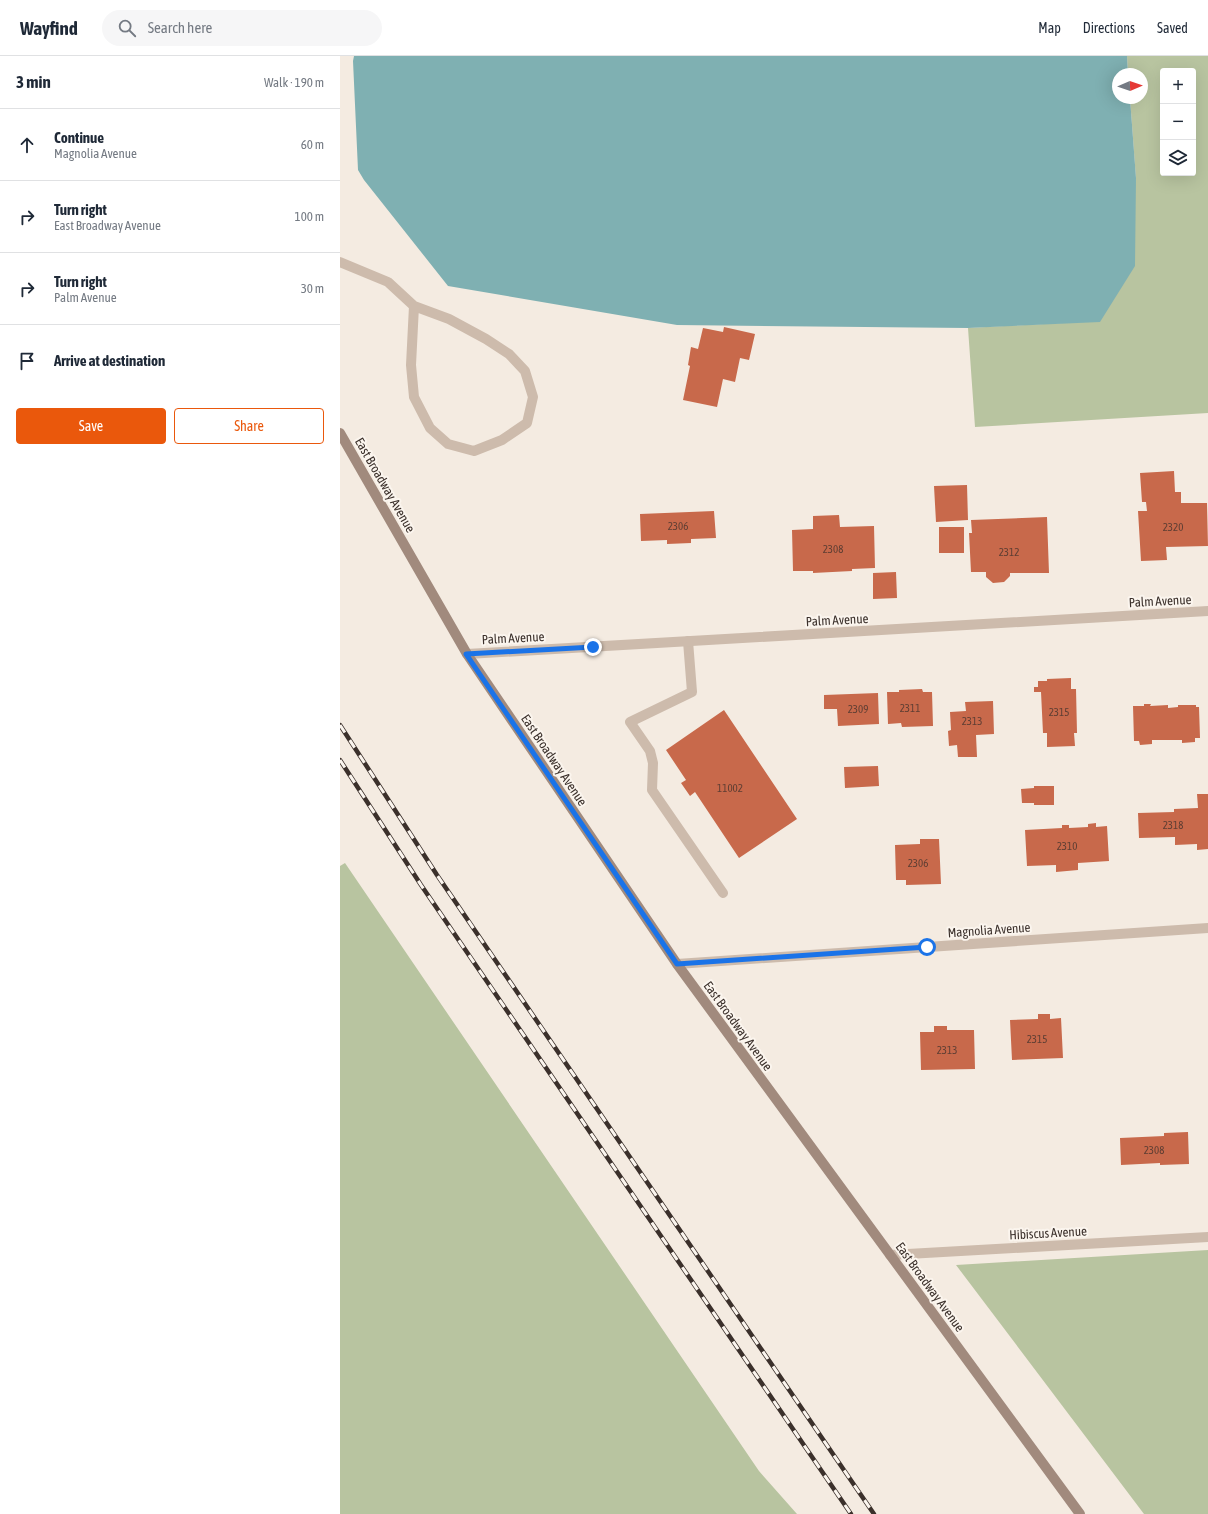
<!DOCTYPE html>
<meta charset="utf-8">
<style>
:root{--surface:#fff;--page:#f6f6f7;--text:#1f2937;--muted:#747a83;--line:#e0e1e3;--accent:#ea580c}
body{margin:0;font-family:"Asap Condensed",sans-serif;background:var(--page);color:var(--text)}
.controls{position:absolute;right:12px;top:12px;display:grid;overflow:hidden;border-radius:4px;box-shadow:0 4px 16px #0002}
.controls button{width:36px;height:36px;display:grid;place-items:center;padding:0;border:0;border-bottom:1px solid var(--line);background:var(--surface);color:var(--text);font:20px sans-serif}
.compass{position:absolute;left:772px;top:12px;width:36px;height:36px;border-radius:50%;background:var(--surface);box-shadow:0 4px 16px #0002;rotate:88deg}
.stop{position:absolute;width:12px;height:12px;margin:-9px;border:3px solid #1a73e8;border-radius:50%;background:#fff}
.stop.end{background:#1a73e8;border-color:#fff;box-shadow:0 1px 4px #0008}
.list{margin:0;padding:0;list-style:none}
h2{display:flex;justify-content:space-between;align-items:center;height:52px;margin:0;padding:0 16px;font-size:17px}
h2 small{font-size:13px;font-weight:400;color:var(--muted)}
.list li{display:grid;grid-template-columns:26px 1fr auto;gap:12px;align-items:center;box-sizing:border-box;height:72px;padding:0 16px;border-top:1px solid var(--line)}
.list b{display:block;font-size:15px;white-space:nowrap}
.list p{margin:0;font-size:13px;white-space:nowrap;color:var(--muted)}
.list em{font-size:13px;font-style:normal;color:var(--muted)}
.actions{display:flex;gap:8px;padding:12px 16px}
.actions a{flex:1;padding:9px 0;border:1px solid var(--accent);border-radius:4px;text-align:center;font-size:14px;color:var(--accent)}
.actions .main{background:var(--accent);color:#fff}
.icon{flex:none;width:22px;height:22px;fill:none;stroke:currentColor;stroke-width:2;stroke-linecap:round;stroke-linejoin:round}
.map{position:relative;flex:none;width:868px;height:1458px;overflow:hidden}
header{display:flex;align-items:center;gap:24px;box-sizing:border-box;height:56px;padding:0 20px;background:var(--surface);border-bottom:1px solid var(--line)}
header strong{font-size:19px}
nav{display:flex;gap:22px;margin-inline-start:auto;font-size:14px}
.search{width:280px;height:36px;background:var(--page);display:flex;align-items:center;gap:10px;box-sizing:border-box;padding:0 14px;border-radius:22px;color:var(--muted);font-size:15px}
main{display:flex}
aside{flex:1;background:var(--surface)}
.map>svg:first-child{display:block}
.green{fill:#b8c4a0;fill-rule:evenodd}
.water{fill:#7fb0b2}
.building{fill:#c8694b}
.lines{fill:none;stroke-linecap:round;stroke-linejoin:round}
.lane{stroke:#cdbbac;stroke-width:10}
.street{stroke:#cdbbac;stroke-width:10}
.secondary{stroke:#a18a7d;stroke-width:10}
.rail-casing{stroke:#3b302b;stroke-width:4.5}
.rail{stroke:#fbf5ee;stroke-width:3;stroke-dasharray:9;stroke-linecap:butt}
.route{stroke:#1a73e8;stroke-width:5}
.labels{text-anchor:middle;dominant-baseline:central;stroke-width:4;stroke-linejoin:round;paint-order:stroke}
.number-label{font-size:11px;fill:#5e3e33}
.street-label{font-size:13px;fill:#3b302b;stroke:#fbf5ee}
</style>
<header>
<strong>Wayfind</strong>
<div class="search"><svg class="icon" aria-label="search" viewBox="0 0 24 24"><circle cx="10" cy="10" r="6"/><path d="M15 15l6 6"/></svg>Search here</div>
<nav><a>Map</a><a>Directions</a><a>Saved</a></nav>
</header>
<main>
<aside>
<h2>3 min<small>Walk · 190 m</small></h2>
<ul class="list">
<li><svg class="icon" aria-label="ahead" viewBox="0 0 24 24"><path d="M12 20V5M6 11l6-6 6 6"/></svg><div><b>Continue</b><p>Magnolia Avenue</p></div><em>60 m</em></li>
<li><svg class="icon" aria-label="right" viewBox="0 0 24 24"><path d="M7 20v-9h11M14 6l5 5-5 5"/></svg><div><b>Turn right</b><p>East Broadway Avenue</p></div><em>100 m</em></li>
<li><svg class="icon" aria-label="right" viewBox="0 0 24 24"><path d="M7 20v-9h11M14 6l5 5-5 5"/></svg><div><b>Turn right</b><p>Palm Avenue</p></div><em>30 m</em></li>
<li><svg class="icon" aria-label="arrive" viewBox="0 0 24 24"><path d="M6 21V4h12l-3 4 3 4H6"/></svg><div><b>Arrive at destination</b></div></li>
</ul>
<div class="actions"><a class="main">Save</a><a>Share</a></div>
</aside>
<div class="map">
<svg width="868" height="1458" viewBox="0 0 868 1458">
<rect width="100%" height="100%" fill="#f4ebe1"/>
<path class="green" d="M787 0H868V357L635 371 628 272 760 265 796 123 790 42H802V18H788ZM823 15H853V117H823Z
M5 807 419 1415 457 1458H0V810Z
M868 1194V1458H804L616 1209Z"/>
<path class="water" d="M14 0H787L788 18H778V42H790L796 122 795 210 760 266 628 272 337 269 108 230 24 124 18 114 13 5Z"/>
<path class="building" d="M384 271 415 278 409 304 400 302 395 326 383 323 377 351 343 344 350 310 348 309 351 291 358 293 363 272 383 276Z
M834 415 835 436H841V447H867L868 490 826 491 827 504 801 505 798 455H807L806 446H802L800 417Z
M627 429 628 464 596 466 594 430Z
M374 455 376 482 351 483V487L327 488V484L301 485 300 458Z
M499 459 500 471 534 470 535 512 512 513V515L473 517V515H453L452 474 473 473V460Z
M707 461 709 517H670V520L664 526 653 527 646 521V516H631L629 477H632L631 464Z
M599 471H624V497H599Z
M556 516 557 542 533 543V517Z
M731 622V633H736L737 677H734L735 690 707 691V677H703L701 636H694V631H698V625H707V623Z
M582 633 583 636H592L593 670 562 671 561 667 548 668 547 636H559V634Z
M538 637 539 668 498 670 497 653H484V639Z
M653 645 654 678 636 679 637 701H618L617 689 609 690 608 675 611 674 610 656 626 655 625 646Z
M804 648H811L810 650 828 649V652L838 651V649H856V651H859L860 682H855V686L842 687V684H812V688L800 689 799 685H794L793 650H804Z
M384 654 457 763 399 802 355 736 350 740 341 727 346 724 326 694Z
M538 710 539 730 505 732 504 711Z
M694 730H714V749H694V747H682L681 733 694 732Z
M857 738H868V793L857 794V788L835 789V781L799 782 798 757 834 756V753L858 752Z
M756 767V771L767 770 769 805 738 807V814L716 816V809L687 810 685 774 722 772V769H729V772L748 771V768Z
M580 783H599L601 828 566 829V824H556L555 789 580 788Z
M698 958H710V963L721 962 723 1002 672 1004 670 964 698 963Z
M594 970H607V974H634L635 1013 581 1014 580 976H594Z
M848 1076 849 1108 820 1109V1107L781 1109 780 1082 824 1080V1077Z"/>
<g class="lines">
<path class="lane" d="M0 206 48 226 74 250 109 263 146 283 169 298 185 315 193 341 187 367 162 384 134 395 108 388 90 372 74 341 71 309 74 250
M348 585 352 636 290 666 310 695 313 707 312 734 383 837"/>
<path class="street" d="M127 598 868 555
M337 908 868 872
M550 1199 868 1181"/>
<path class="secondary" d="M0 377 127 598 337 908 740 1458"/>
<defs>
<path id="rail" d="M0 669 97 819 534 1458
M0 704 81 829 511 1458"/>
</defs>
<use href="#rail" class="rail-casing"/>
<use href="#rail" class="rail"/>
</g>
<g class="lines">
<path class="route" d="M253 591 126 598 337 908 587 891"/>
</g>
<g class="labels">
<g class="number-label">
<text x="338" y="470">2306</text>
<text x="833" y="471">2320</text>
<text x="493" y="493">2308</text>
<text x="669" y="496">2312</text>
<text x="570" y="652">2311</text>
<text x="518" y="653">2309</text>
<text x="719" y="656">2315</text>
<text x="632" y="665">2313</text>
<text x="390" y="732">11002</text>
<text x="833" y="769">2318</text>
<text x="727" y="790">2310</text>
<text x="578" y="807">2306</text>
<text x="697" y="983">2315</text>
<text x="607" y="994">2313</text>
<text x="814" y="1094">2308</text>
</g>
<g class="street-label">
<text transform="translate(45 429) rotate(60)">East Broadway Avenue</text>
<text transform="translate(820 545) rotate(-3)">Palm Avenue</text>
<text transform="translate(497 564) rotate(-3)">Palm Avenue</text>
<text transform="translate(173 582) rotate(-3)">Palm Avenue</text>
<text transform="translate(214 704) rotate(56)">East Broadway Avenue</text>
<text transform="translate(649 874) rotate(-4)">Magnolia Avenue</text>
<text transform="translate(398 970) rotate(54)">East Broadway Avenue</text>
<text transform="translate(708 1177) rotate(-3)">Hibiscus Avenue</text>
<text transform="translate(590 1231) rotate(54)">East Broadway Avenue</text>
</g>
</g>
</svg>
<div class="controls">
<button>+</button>
<button>−</button>
<button><svg class="icon" aria-label="layers" viewBox="0 0 24 24"><path d="M12 4l9 5-9 5-9-5zM3 14l9 5 9-5"/></svg></button>
</div>
<svg class="compass" viewBox="-18 -18 36 36"><path d="M0-13l5 13h-10z" fill="#e53935"/><path d="M0 13l5-13h-10z" fill="#747a83"/></svg>
<div class="stop" style="left:587px;top:891px"></div>
<div class="stop end" style="left:253px;top:591px"></div>
</div>
</main>
